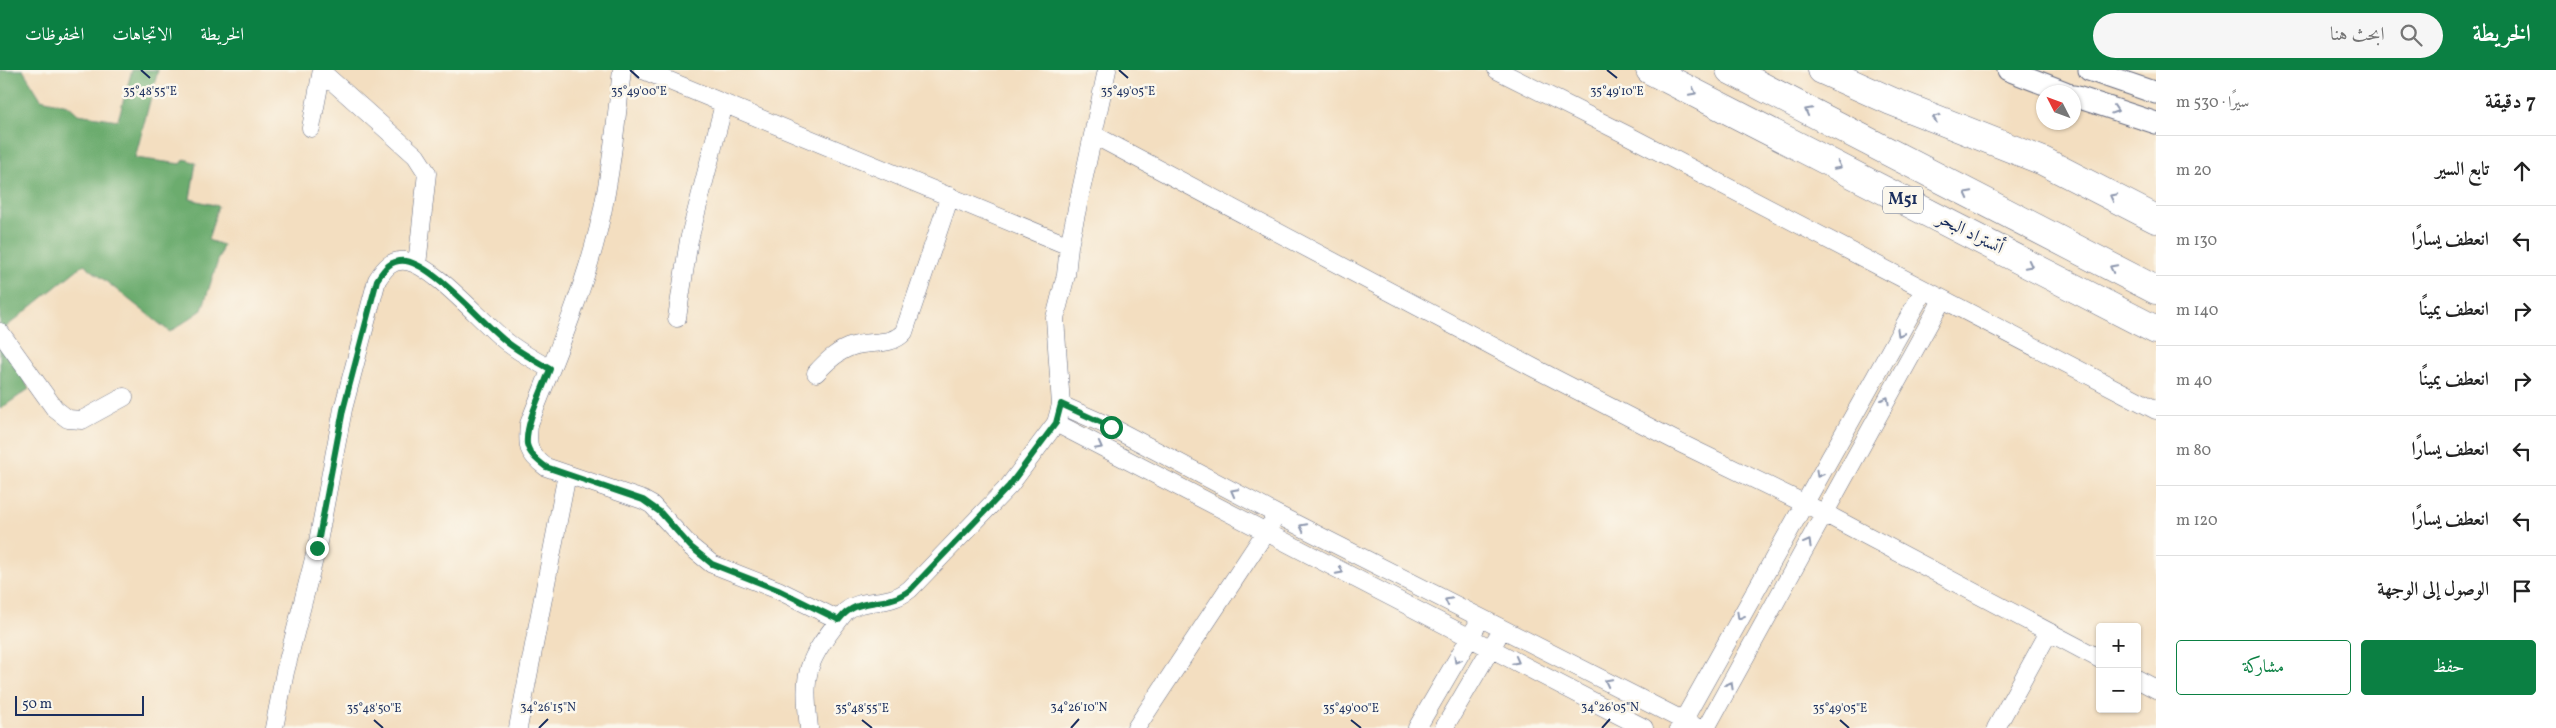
<!DOCTYPE html>
<html lang="ar">
<meta charset="utf-8">
<style>
:root{--surface:#fff;--page:#f6f6f6;--text:#222;--muted:#767676;--line:#e0e0e0;--accent:#0b8043}
body{margin:0;font-family:Vollkorn,Amiri,serif;background:var(--page);color:var(--text);direction:rtl}
.controls{position:absolute;right:15px;bottom:15px;display:grid;overflow:hidden;border-radius:5px;box-shadow:0 1px 4px #0004}
.controls button{width:45px;height:45px;display:grid;place-items:center;padding:0;border:0;border-bottom:1px solid var(--line);background:var(--surface);color:var(--text);font:25px sans-serif}
.compass{position:absolute;left:2036px;top:15px;width:45px;height:45px;border-radius:50%;background:var(--surface);box-shadow:0 1px 4px #0004;rotate:312deg}
.scale{position:absolute;left:15px;bottom:12px;width:129px;box-sizing:border-box;padding-left:5px;border:2px solid #1b2f5e;border-top:0;font-size:14px;line-height:18px;white-space:nowrap;color:#1b2f5e;-webkit-text-stroke:4px #fbf7ec;paint-order:stroke}
.stop{position:absolute;width:15px;height:15px;margin:-11px;border:4px solid #0b8043;border-radius:50%;background:#fff}
.stop.end{background:#0b8043;border-color:#fff;box-shadow:0 1px 5px #0008}
.list{margin:0;padding:0;list-style:none}
h2{display:flex;justify-content:space-between;align-items:center;height:65px;margin:0;padding:0 20px;font-size:21px}
h2 small{font-size:16px;font-weight:400;color:var(--muted)}
.list li{display:grid;grid-template-columns:32px 1fr auto;gap:15px;align-items:center;box-sizing:border-box;height:70px;padding:0 20px;border-top:1px solid var(--line)}
.list b{display:block;font-size:19px;white-space:nowrap}
.list em{font-size:16px;font-style:normal;color:var(--muted)}
.actions{display:flex;gap:10px;padding:15px 20px}
.actions a{flex:1;padding:11px 0;border:1px solid var(--accent);border-radius:5px;text-align:center;font-size:18px;color:var(--accent)}
.actions .main{background:var(--accent);color:#fff}
.icon{flex:none;width:28px;height:28px;fill:none;stroke:currentColor;stroke-width:2;stroke-linecap:round;stroke-linejoin:round}
.map{position:relative;flex:none;width:2156px;height:658px;overflow:hidden;direction:ltr}
header{display:flex;align-items:center;gap:30px;box-sizing:border-box;height:70px;padding:0 25px;background:var(--accent);color:#fff}
header strong{font-size:24px}
nav{display:flex;gap:28px;margin-inline-start:auto;font-size:18px}
.search{width:350px;height:45px;background:var(--page);display:flex;align-items:center;gap:12px;box-sizing:border-box;padding:0 18px;border-radius:28px;color:var(--muted);font-size:19px}
main{display:flex}
aside{flex:1;background:var(--surface)}
.map>svg:first-child{display:block}
.forest{fill:#6cac6e;stroke:#446e66}
.lines{fill:none;stroke-linecap:round;stroke-linejoin:round}
.minor-casing{stroke:#676c80;stroke-width:19}
.tertiary-casing{stroke:#676c80;stroke-width:23}
.motorway-casing{stroke:#676c80;stroke-width:29}
.minor{stroke:#fff;stroke-width:18}
.tertiary{stroke:#fff;stroke-width:21}
.motorway{stroke:#fff;stroke-width:28}
.oneway{stroke:#8d97ae}
.route{stroke:#0b8043;stroke-width:6}
.ticks{fill:none;stroke:#1b2f5e;stroke-width:2}
.labels{text-anchor:middle;dominant-baseline:central;stroke-width:5;stroke-linejoin:round;paint-order:stroke}
.shield{fill:#fbf7ec;stroke:#5e6b89;stroke-width:1}
.shield-label{font-size:16px;font-weight:bold;fill:#1b2f5e}
.street-label{font-size:18px;fill:#1b2f5e;stroke:#fbf7ec}
.ticks-label{font-size:12px;text-anchor:middle;fill:#1b2f5e;stroke:#fbf7ec;stroke-width:5;stroke-linejoin:round;paint-order:stroke}
</style>
<header>
<strong>الخريطة</strong>
<div class="search"><svg class="icon" aria-label="search" viewBox="0 0 24 24"><circle cx="10" cy="10" r="6"/><path d="M15 15l6 6"/></svg>ابحث هنا</div>
<nav><a>الخريطة</a><a>الاتجاهات</a><a>المحفوظات</a></nav>
</header>
<main>
<aside>
<h2>7 دقيقة<small>سيرًا · 530 m</small></h2>
<ul class="list">
<li><svg class="icon" aria-label="ahead" viewBox="0 0 24 24"><path d="M12 20V5M6 11l6-6 6 6"/></svg><div><b>تابع السير</b></div><em>20 m</em></li>
<li><svg class="icon" aria-label="left" viewBox="0 0 24 24"><path d="M17 20v-9H6M10 6l-5 5 5 5"/></svg><div><b>انعطف يسارًا</b></div><em>130 m</em></li>
<li><svg class="icon" aria-label="right" viewBox="0 0 24 24"><path d="M7 20v-9h11M14 6l5 5-5 5"/></svg><div><b>انعطف يمينًا</b></div><em>140 m</em></li>
<li><svg class="icon" aria-label="right" viewBox="0 0 24 24"><path d="M7 20v-9h11M14 6l5 5-5 5"/></svg><div><b>انعطف يمينًا</b></div><em>40 m</em></li>
<li><svg class="icon" aria-label="left" viewBox="0 0 24 24"><path d="M17 20v-9H6M10 6l-5 5 5 5"/></svg><div><b>انعطف يسارًا</b></div><em>80 m</em></li>
<li><svg class="icon" aria-label="left" viewBox="0 0 24 24"><path d="M17 20v-9H6M10 6l-5 5 5 5"/></svg><div><b>انعطف يسارًا</b></div><em>120 m</em></li>
<li><svg class="icon" aria-label="arrive" viewBox="0 0 24 24"><path d="M6 21V4h12l-3 4 3 4H6"/></svg><div><b>الوصول إلى الوجهة</b></div></li>
</ul>
<div class="actions"><a class="main">حفظ</a><a>مشاركة</a></div>
</aside>
<div class="map">
<svg width="2156" height="658" viewBox="0 0 2156 658">
<rect width="100%" height="100%" fill="#fbf7ec"/>
<filter id="ink" filterUnits="userSpaceOnUse"><feTurbulence type="fractalNoise" baseFrequency=".02" numOctaves="2"/><feDisplacementMap in="SourceGraphic" scale="10" xChannelSelector="R" yChannelSelector="G"/><feConvolveMatrix kernelMatrix="1 2 1 2 8 2 1 2 1" color-interpolation-filters="sRGB"/></filter>
<filter id="wash" filterUnits="userSpaceOnUse"><feTurbulence type="fractalNoise" baseFrequency=".0096" numOctaves="4" result="noise"/><feDisplacementMap in="SourceGraphic" scale="20" xChannelSelector="R" yChannelSelector="G"/><feGaussianBlur stdDeviation="1.12" result="paint"/><feColorMatrix in="noise" values="0 0 0 0 0 0 0 0 0 0 0 0 0 0 0 0 0 1.4 0 .05"/><feComposite in="paint" operator="in"/></filter>
<g filter="url(#wash)">
<rect width="100%" height="100%" fill="#f3dec0"/>
<path class="forest" d="M0 0H23L41 29 68 35 78 44 118 50 132 0H158L135 88 181 94 185 89 196 93 190 129 218 136 208 170 223 175 202 240 170 262 84 194 0 262 29 319 0 339Z"/>
</g>
<g filter="url(#ink)">
<g class="lines">
<defs>
<path id="minor" d="M622 0C615 59 610 119 594 176 577 237 552 295 529 354 527 376 527 383 546 397L643 430 652 435 691 477 712 494 778 520 839 550
M643 0 1069 176 1107 0
M1497 0 1629 66 2156 340
M322 2 416 86 427 103 417 195
M311 58 322 0
M1094 65 1534 298 1680 373 1824 443 2100 589
M677 248 689 170 724 34
M0 262 55 339 68 349 82 350 124 327
M816 303C826 292 838 280 853 276 870 270 891 277 904 262L950 126
M1061 335 1111 357 1278 445 1698 658
M1056 353 1644 658
M2137 609 2156 619
M274 658 285 602 317 477 343 339 377 210C384 199 391 189 406 191 435 196 483 254 508 273 521 283 536 291 550 299
M518 658 567 404
M809 658C802 596 808 591 845 542 863 526 887 538 910 519L1009 416 1056 353 1061 335 1055 248 1066 205 1069 176
M1136 658 1271 454
M1417 658 1476 557
M1444 658 1497 568
M1679 658 1924 220
M1706 658 1942 230
M1996 658 2049 562"/>
<path id="tertiary" d="M2008 0 2065 22
M2089 0 2156 23
M2074 26 2156 53"/>
<path id="motorway" d="M1650 0 2156 260
M1730 0 2156 220
M1822 0 1891 31 2043 91 2156 149"/>
</defs>
<use href="#minor" class="minor-casing"/>
<use href="#tertiary" class="tertiary-casing"/>
<use href="#motorway" class="motorway-casing"/>
<use href="#minor" class="minor"/>
<use href="#tertiary" class="tertiary"/>
<use href="#motorway" class="motorway"/>
</g>
<defs><path id="oneway-chevron" d="M-2-3.5L2.5 0L-2 3.5" fill="none" stroke-width="1.6" stroke-linecap="round" stroke-linejoin="round" transform="scale(1.25)"/></defs>
<g class="oneway">
<use href="#oneway-chevron" transform="translate(1693 22) rotate(27)"/>
<use href="#oneway-chevron" transform="translate(2115 40) rotate(18)"/>
<use href="#oneway-chevron" transform="translate(1808 41) rotate(-152)"/>
<use href="#oneway-chevron" transform="translate(1936 48) rotate(-159)"/>
<use href="#oneway-chevron" transform="translate(1838 96) rotate(27)"/>
<use href="#oneway-chevron" transform="translate(1968 124) rotate(-153)"/>
<use href="#oneway-chevron" transform="translate(2113 127) rotate(-153)"/>
<use href="#oneway-chevron" transform="translate(2029 195) rotate(27)"/>
<use href="#oneway-chevron" transform="translate(2113 198) rotate(-153)"/>
<use href="#oneway-chevron" transform="translate(1900 263) rotate(120)"/>
<use href="#oneway-chevron" transform="translate(1886 330) rotate(-61)"/>
<use href="#oneway-chevron" transform="translate(1099 376) rotate(28)"/>
<use href="#oneway-chevron" transform="translate(1819 404) rotate(120)"/>
<use href="#oneway-chevron" transform="translate(1234 422) rotate(-152)"/>
<use href="#oneway-chevron" transform="translate(1303 457) rotate(-153)"/>
<use href="#oneway-chevron" transform="translate(1808 473) rotate(-61)"/>
<use href="#oneway-chevron" transform="translate(1340 501) rotate(27)"/>
<use href="#oneway-chevron" transform="translate(1448 531) rotate(-153)"/>
<use href="#oneway-chevron" transform="translate(1740 546) rotate(119)"/>
<use href="#oneway-chevron" transform="translate(1457 590) rotate(121)"/>
<use href="#oneway-chevron" transform="translate(1516 591) rotate(28)"/>
<use href="#oneway-chevron" transform="translate(1608 612) rotate(-153)"/>
<use href="#oneway-chevron" transform="translate(1730 615) rotate(-61)"/>
</g>
</g>
<g class="lines" filter="url(#ink)">
<path class="route" d="M317 478 343 340 377 210C384 199 391 189 406 191 435 196 483 254 508 273 521 283 536 291 550 299 543 319 525 353 527 374 529 384 538 391 546 397L643 430 660 442 691 477 712 494 778 520 839 550C859 524 884 540 910 520L1009 416 1056 353 1061 334 1111 357"/>
</g>
<path class="ticks" d="M141 0 150 8M630 0 639 8M1119 0 1128 8M1607 0 1617 8M374 650 383 658M862 650 872 658M1351 650 1361 658M1840 650 1849 658M539 658 548 649M1071 658 1079 649M1602 658 1610 649"/>
<g class="labels">
<rect class="shield" x="1883" y="116.5" width="40" height="27" rx="4"/>
<g class="shield-label">
<text x="1903" y="130">M51</text>
</g>
<g class="street-label">
<text transform="translate(1970 164) rotate(27)">أتستراد البحر</text>
</g>
</g>
<g class="ticks-label">
<text x="150" y="25">35°48'55"E</text>
<text x="639" y="25">35°49'00"E</text>
<text x="1128" y="25">35°49'05"E</text>
<text x="1617" y="25">35°49'10"E</text>
<text x="548" y="641">34°26'15"N</text>
<text x="1079" y="641">34°26'10"N</text>
<text x="1610" y="641">34°26'05"N</text>
<text x="374" y="642">35°48'50"E</text>
<text x="862" y="642">35°48'55"E</text>
<text x="1351" y="642">35°49'00"E</text>
<text x="1840" y="642">35°49'05"E</text>
</g>
</svg>
<div class="controls">
<button>+</button>
<button>−</button>
</div>
<svg class="compass" viewBox="-18 -18 36 36"><path d="M0-13l5 13h-10z" fill="#e53935"/><path d="M0 13l5-13h-10z" fill="#767676"/></svg>
<div class="scale">50 m</div>
<div class="stop" style="left:1111px;top:357px"></div>
<div class="stop end" style="left:317px;top:478px"></div>
</div>
</main>
